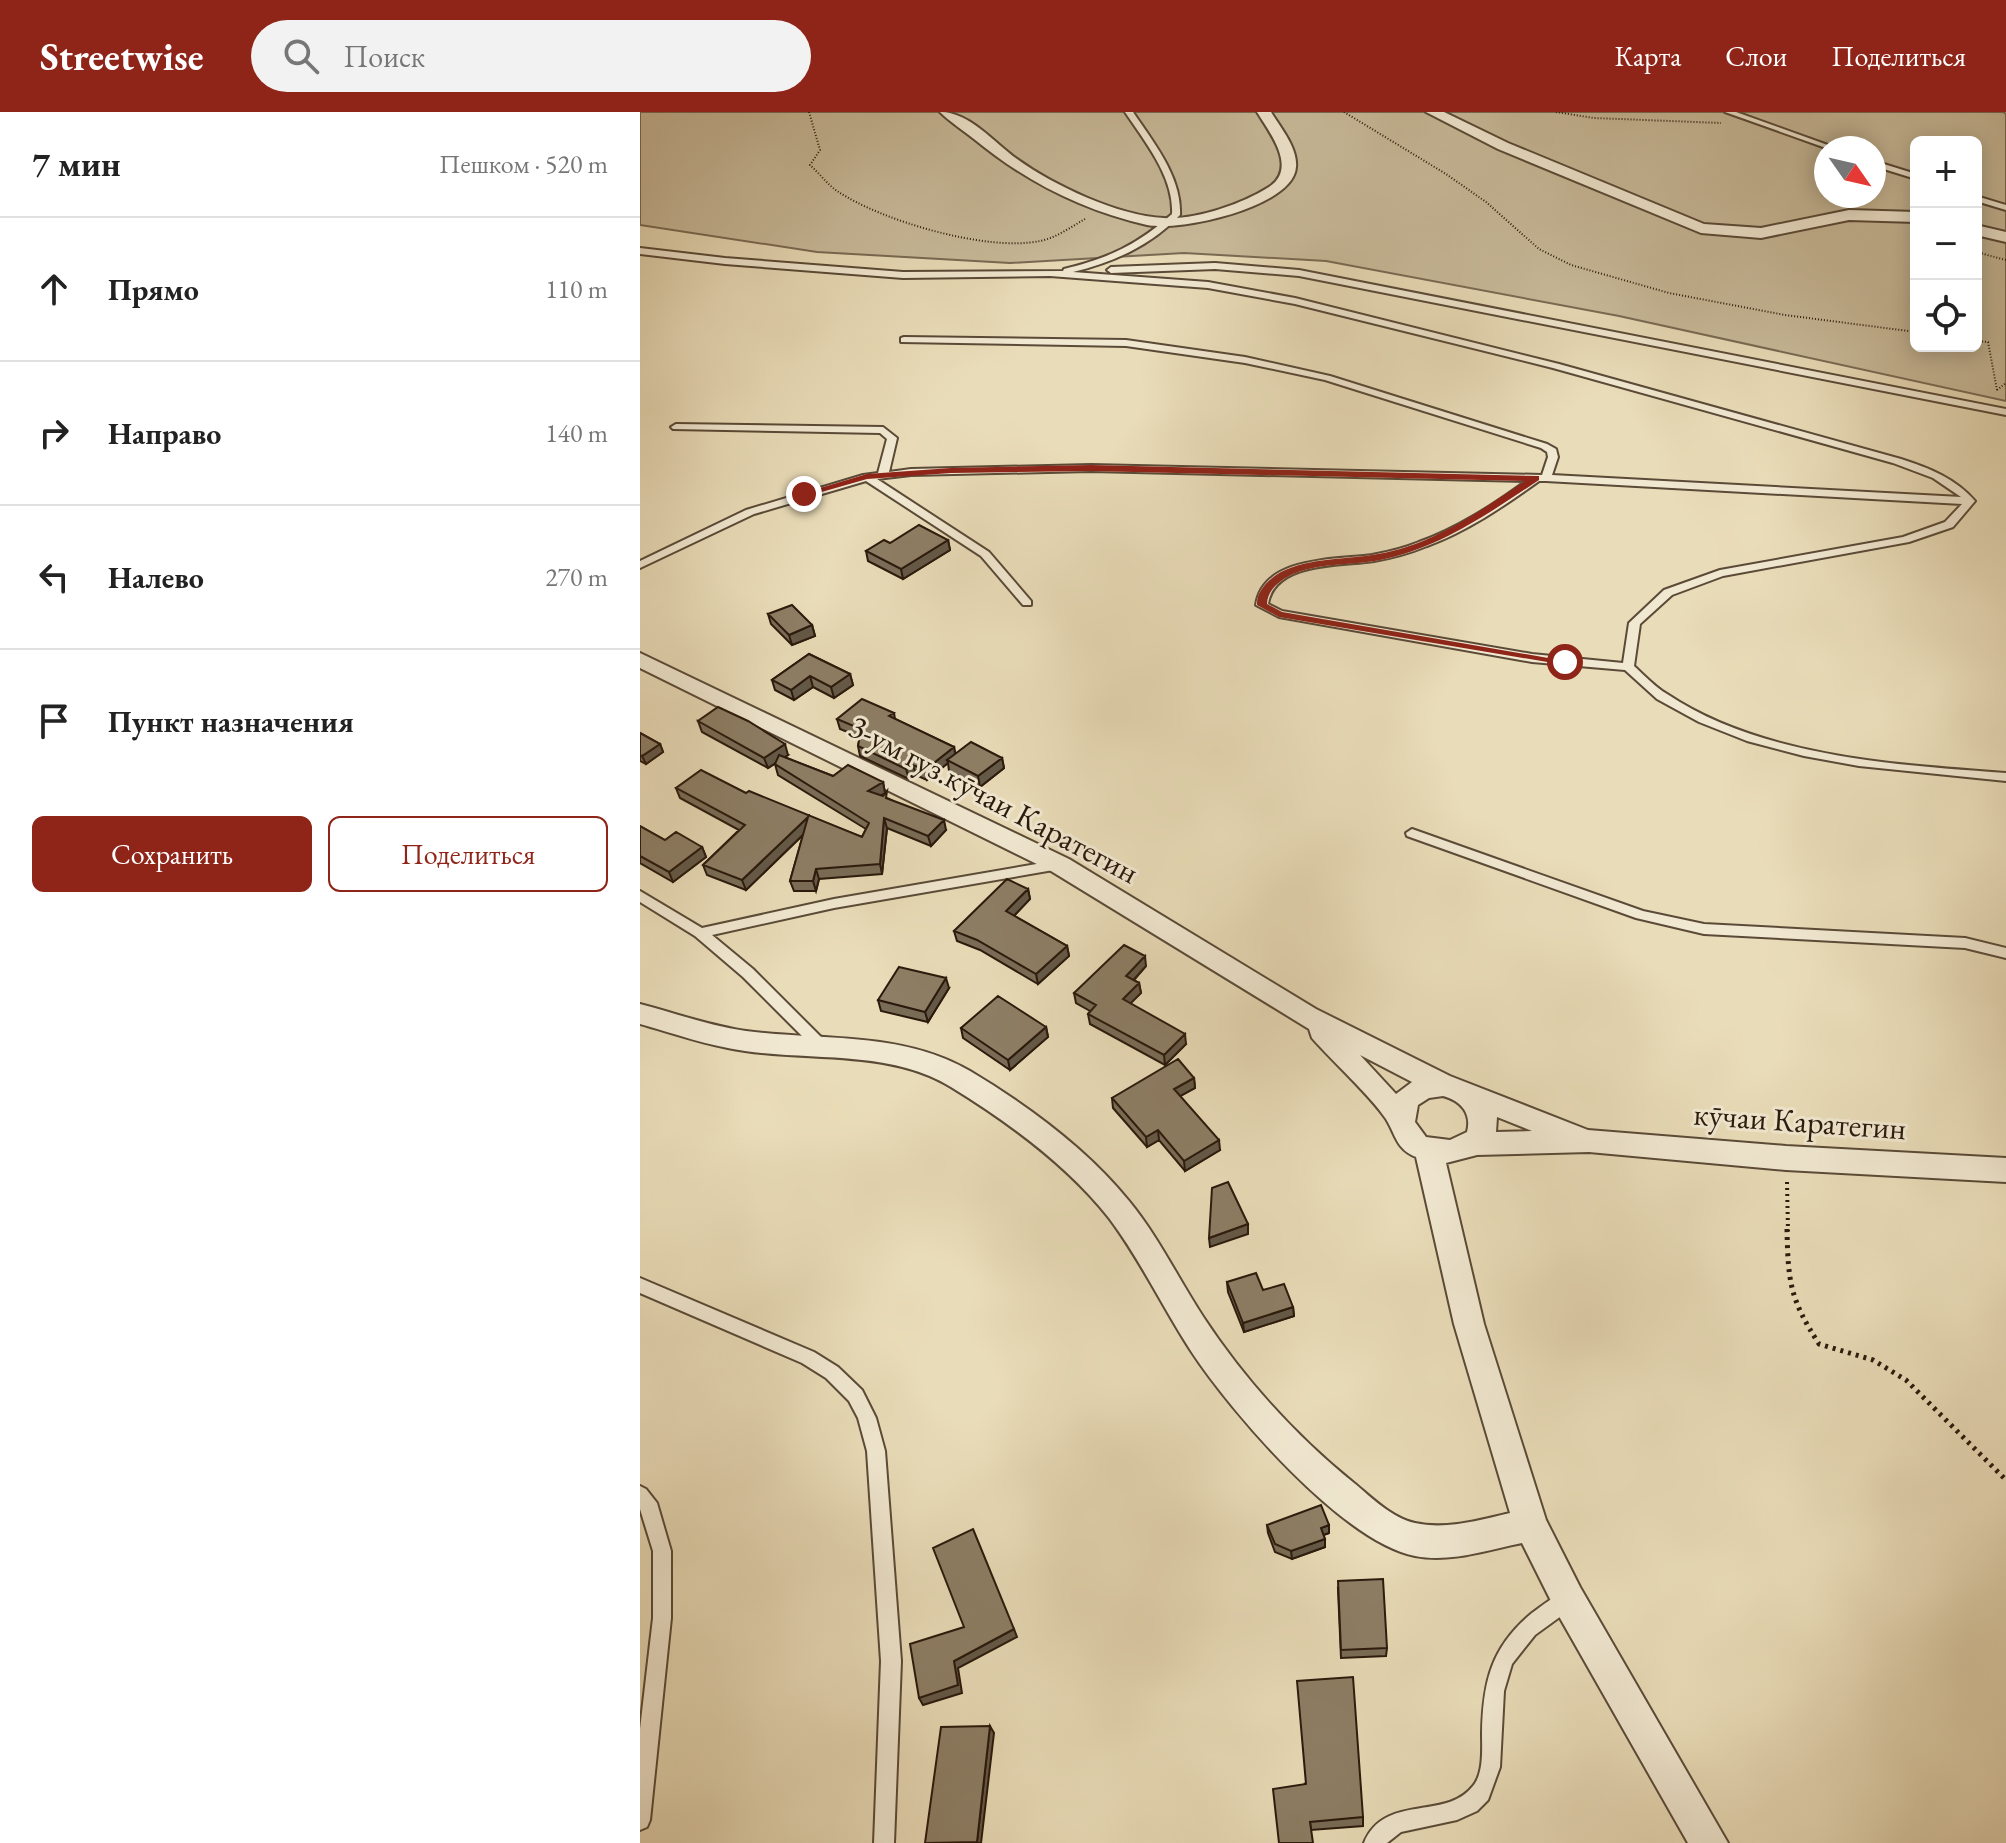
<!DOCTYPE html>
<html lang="ru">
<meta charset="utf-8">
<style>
:root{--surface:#fff;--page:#f2f2f2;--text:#222;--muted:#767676;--line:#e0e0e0;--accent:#8f2418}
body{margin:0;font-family:"EB Garamond",serif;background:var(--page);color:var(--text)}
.controls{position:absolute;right:24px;top:24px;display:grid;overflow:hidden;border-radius:12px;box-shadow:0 4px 20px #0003}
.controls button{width:72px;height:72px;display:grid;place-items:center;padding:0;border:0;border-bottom:2px solid var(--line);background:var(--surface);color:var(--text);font:40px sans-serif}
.compass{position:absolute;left:1174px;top:24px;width:72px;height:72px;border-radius:50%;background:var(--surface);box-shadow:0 4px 20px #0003;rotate:124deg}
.stop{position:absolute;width:24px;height:24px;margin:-18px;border:6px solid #8f2418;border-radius:50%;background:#fff}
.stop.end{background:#8f2418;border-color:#fff;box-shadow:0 2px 8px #0008}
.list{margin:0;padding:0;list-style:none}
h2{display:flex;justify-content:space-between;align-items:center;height:104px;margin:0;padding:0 32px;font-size:34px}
h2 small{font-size:26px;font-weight:400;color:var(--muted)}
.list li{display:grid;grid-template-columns:52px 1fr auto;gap:24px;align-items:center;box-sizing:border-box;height:144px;padding:0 32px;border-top:2px solid var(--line)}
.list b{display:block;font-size:30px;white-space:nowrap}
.list em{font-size:26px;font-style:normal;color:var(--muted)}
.actions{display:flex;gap:16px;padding:24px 32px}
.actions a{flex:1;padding:18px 0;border:2px solid var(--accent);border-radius:12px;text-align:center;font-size:28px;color:var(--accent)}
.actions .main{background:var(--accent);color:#fff}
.icon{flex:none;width:44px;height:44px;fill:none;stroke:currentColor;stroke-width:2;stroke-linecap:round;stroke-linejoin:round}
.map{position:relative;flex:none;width:1366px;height:1731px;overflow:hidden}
header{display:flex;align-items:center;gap:48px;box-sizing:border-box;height:112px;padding:0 40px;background:var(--accent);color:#fff}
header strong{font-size:38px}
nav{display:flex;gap:44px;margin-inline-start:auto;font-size:28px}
.search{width:560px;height:72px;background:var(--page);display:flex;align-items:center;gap:20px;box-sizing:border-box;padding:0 28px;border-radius:44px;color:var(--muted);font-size:30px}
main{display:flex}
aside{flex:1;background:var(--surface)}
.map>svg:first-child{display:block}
.green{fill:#c9bb9b;stroke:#7a6a54;stroke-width:2;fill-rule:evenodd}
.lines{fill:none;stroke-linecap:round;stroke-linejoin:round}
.lane-casing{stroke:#5a4a37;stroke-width:4}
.street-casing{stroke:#5a4a37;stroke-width:4}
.path-far2{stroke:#2a190c;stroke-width:2;stroke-dasharray:1 2;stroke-linecap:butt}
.path-far1{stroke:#2a190c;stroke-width:4;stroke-dasharray:2 4;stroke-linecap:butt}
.path{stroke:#2a190c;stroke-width:5;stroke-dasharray:3 5;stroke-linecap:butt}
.lane{fill:#f1e8d1;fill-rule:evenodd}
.street{fill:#f1e8d1;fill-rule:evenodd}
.wall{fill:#796c57;stroke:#2a190c;stroke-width:2}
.shaded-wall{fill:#635847;stroke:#2a190c;stroke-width:2}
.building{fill:#8d7e65;stroke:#2a190c;stroke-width:2}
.route{fill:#8f2418}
.labels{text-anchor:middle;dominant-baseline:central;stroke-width:6;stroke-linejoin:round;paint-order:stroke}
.street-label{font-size:32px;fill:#2a190c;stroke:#f1e8d1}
</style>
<header>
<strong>Streetwise</strong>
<div class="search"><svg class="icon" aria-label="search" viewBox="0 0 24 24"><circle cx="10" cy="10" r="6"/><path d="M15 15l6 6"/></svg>Поиск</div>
<nav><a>Карта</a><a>Слои</a><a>Поделиться</a></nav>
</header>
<main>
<aside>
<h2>7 мин<small>Пешком · 520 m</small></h2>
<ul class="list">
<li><svg class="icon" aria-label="ahead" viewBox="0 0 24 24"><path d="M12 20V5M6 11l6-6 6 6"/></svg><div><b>Прямо</b></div><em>110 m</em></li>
<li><svg class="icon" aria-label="right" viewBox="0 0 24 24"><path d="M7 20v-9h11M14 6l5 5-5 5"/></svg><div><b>Направо</b></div><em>140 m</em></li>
<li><svg class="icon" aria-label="left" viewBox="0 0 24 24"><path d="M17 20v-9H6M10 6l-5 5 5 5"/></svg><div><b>Налево</b></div><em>270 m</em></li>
<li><svg class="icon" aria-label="arrive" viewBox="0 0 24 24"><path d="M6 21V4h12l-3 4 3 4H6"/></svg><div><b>Пункт назначения</b></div></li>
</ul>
<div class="actions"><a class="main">Сохранить</a><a>Поделиться</a></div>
</aside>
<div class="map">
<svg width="1366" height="1731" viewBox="0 0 1366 1731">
<rect width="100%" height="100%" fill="#e9dcb8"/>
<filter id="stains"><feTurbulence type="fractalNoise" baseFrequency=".0025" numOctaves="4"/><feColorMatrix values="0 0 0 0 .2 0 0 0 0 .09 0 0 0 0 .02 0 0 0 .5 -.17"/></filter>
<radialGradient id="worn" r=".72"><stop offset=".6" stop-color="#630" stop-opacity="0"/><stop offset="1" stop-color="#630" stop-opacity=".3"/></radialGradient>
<path class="green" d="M0 0H1363L1366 2V289L979 204 686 149 544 141 370 151 177 140 0 113ZM1276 30H1336V234H1276ZM1186 36H1234V84H1186Z"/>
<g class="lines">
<defs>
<path id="lane" d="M485 0H493C513 30 542 65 540 103 510 134 474 150 433 160L568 170 655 186 919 252 1261 347C1289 356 1315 366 1335 389L1313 415 1269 430 1083 464 1032 483 1000 512 994 554C1004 563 1015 575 1027 582 1121 645 1256 653 1366 661V669L1219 654 1164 644 1107 629 1059 610 1017 587 985 558 892 550 639 505 616 493C623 444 696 448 732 443 748 440 764 436 779 430 818 416 853 393 886 369L451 359 271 363 237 367 349 440 391 489V493H383L341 444 226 369 114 402 0 456V449L106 398 223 363 238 361 247 327 240 321 33 317 31 315 36 312 243 315 257 326 249 360 271 357 451 353 902 363 908 345 907 340 901 336 685 268 605 251 486 234 261 230V226L264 225 486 228 605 245 690 264 907 332 916 337 918 345 912 363 1321 385 1293 366 1253 351 913 256 655 192 568 176 410 164 263 166 85 152 0 142V136L85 146 263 160 423 159 424 157C469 146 497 133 532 102 534 65 505 30 485 0ZM899 369H906L1322 392 1305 410 1263 425 1080 458 1024 478 989 511 983 551 892 542 642 499 628 492C635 449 702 454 734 449 752 446 770 441 787 434 828 419 864 394 899 369Z
M1085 0H1096L1196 36H1186Z
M1234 49 1276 62V67L1234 54Z
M1336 84 1366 93V98L1336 89Z
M575 151 659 158 1366 297V303L659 164 575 157 471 161 467 158 471 155Z
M772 717 1003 799 1064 812 1325 826 1366 836V846L1325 836 1064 822 996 806 767 724 766 721Z
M420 748 425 750 427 753 425 756 194 796 72 823 113 857 189 933 191 937 189 941H179L103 865 55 824 0 790V779L62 816 194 787Z
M0 1166 174 1240 198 1255 222 1278 236 1306 245 1339 261 1549 254 1731H234L241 1549 227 1339 218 1306 209 1289 186 1266 162 1251 0 1181Z
M0 1374 6 1377 17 1391 31 1439V1506L10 1708 7 1715 0 1718V1617L13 1506V1439L0 1397Z
M928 1478 935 1480 937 1487 935 1494 895 1523 872 1552 864 1579 860 1655 848 1688 837 1699 817 1708 761 1720 747 1731H724C744 1681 806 1709 833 1674 844 1661 842 1637 842 1621 843 1570 851 1535 892 1501 903 1493 915 1483 928 1478Z"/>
<path id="street" d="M300 0C330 0 353 30 377 47 413 73 478 104 524 106 556 108 602 92 629 75 658 56 630 21 617 0H631C640 15 658 36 656 55 654 95 539 120 507 113 441 98 385 69 334 27 323 18 310 10 300 0Z
M786 0H804L868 31 1064 112 1121 116 1209 98 1276 100V110L1209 108 1121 126 1061 121 858 37Z
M1336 113 1366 120V130L1336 123Z
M0 541 429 747 676 897 810 964 948 1018 1146 1034 1366 1046V1070L1146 1058 949 1040 837 1043 806 1051 844 1212 906 1408 940 1475 1088 1731H1048L916 1499 882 1431C847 1438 811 1451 775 1444 703 1430 591 1300 551 1239 523 1196 500 1147 469 1106 427 1053 368 1010 311 975 251 938 173 949 105 939 69 934 35 922 0 912V892C35 901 70 914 106 919 181 929 262 919 330 959 387 993 447 1037 489 1089 518 1124 539 1168 564 1206 605 1268 657 1325 714 1371 732 1386 752 1406 775 1411 806 1418 840 1408 870 1401L814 1212 776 1045C756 1037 756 1023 746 1007 730 983 692 949 672 926L669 917 411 759 0 556ZM720 943 772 970 756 982ZM803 984C821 989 832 1001 827 1020L810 1028 786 1025 775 1010 778 993 789 986ZM857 1005 892 1019 856 1020Z"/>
</defs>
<use href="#lane" class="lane-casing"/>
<use href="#street" class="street-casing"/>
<path class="path-far2" d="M169 0 180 38 170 53C179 61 187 72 197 79 242 109 347 140 400 129 416 126 431 115 445 107
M704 0 806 62 846 90 899 137 931 153 1029 181 1145 203 1276 220
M916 0 954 6 1081 11
M1336 140 1366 148
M1336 229 1348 230 1357 278
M1357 278 1366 271"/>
<path class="path-far1" d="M1147 1070 1148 1119"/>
<path class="path" d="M1147 1117C1148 1170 1150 1187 1179 1232L1233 1248 1266 1268 1366 1368"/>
<use href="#lane" class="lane"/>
<use href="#street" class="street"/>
</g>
<path class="wall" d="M308 428 310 438 263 467 228 449 226 439 250 431Z
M128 502 172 513 175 524 152 533 131 512Z
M169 542 210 562 213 573 194 586 173 575 154 588 135 578 132 568Z
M254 601 255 607 314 635 315 642 362 646 364 656 340 675 309 659 308 651 287 668 276 663 269 667 220 644 218 634 220 625 200 617 197 607Z
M58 609 148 643 144 645 193 664 243 670 245 681 241 684 249 687 306 718 291 734 247 716 242 762 179 767 176 779H154L150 769 163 723 106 778 67 763 63 753 99 718 40 686 36 676 106 681 222 725 226 717 138 663 135 652 136 651 128 656 62 620Z
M0 621 20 632 23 640 6 652 0 649Z
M0 714 25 728 62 735 66 745 33 770 0 751Z
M388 777 390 787 374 804 427 834 429 844 398 872 340 838 317 829 314 819Z
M506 854 494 868 499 871 501 881 490 891 546 932 525 953 450 912 448 902 450 899 436 891 434 881Z
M309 876 288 910 241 899 238 888Z
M406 915 408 925 370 958 323 926 321 916Z
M554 966 555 976 540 984 580 1038 545 1059 519 1028 507 1035 473 996 472 986Z
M587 1170 623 1178 653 1195 654 1204 604 1220 588 1180Z
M627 1413 689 1421 683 1423 685 1435 652 1447 635 1440 628 1421Z
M698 1477 747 1536 746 1544 701 1546Z
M665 1672 723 1705V1714L671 1718Z"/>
<path class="shaded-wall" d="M308 428 310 438 263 467 261 457Z
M172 513 175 524 152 533 149 523Z
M210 562 213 573 194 586 191 575Z
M170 564 173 575 154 588 151 578Z
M20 632 23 640 6 652 2 644Z
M145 632 148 643 128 656 124 646Z
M314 635 316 645 307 648 308 651 287 668 285 658Z
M362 646 364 656 340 675 338 664Z
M273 653 276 663 269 667 266 657Z
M243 670 245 681 231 689 228 679Z
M168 705 171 715 106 778 102 768Z
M244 706 247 716 242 762 240 752Z
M304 708 306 718 291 734 288 724Z
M62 735 66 745 33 770 29 760Z
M176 757 179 767 176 779 173 769Z
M388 777 390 787 368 810 366 799Z
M427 834 429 844 398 872 396 862Z
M505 844 506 854 488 874 486 864Z
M306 866 309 876 288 910 285 900Z
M499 871 501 881 484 898 483 887Z
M406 915 408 925 370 958 368 948Z
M545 922 546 932 525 953 524 943Z
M554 966 555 976 535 987 534 977Z
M518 1018 519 1028 507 1035 506 1025Z
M579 1028 580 1038 545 1059 544 1049Z
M608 1112V1122L570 1135 569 1126Z
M653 1195 654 1204 604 1220 603 1211Z
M689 1413V1421L681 1424V1416Z
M685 1427V1435L652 1447 651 1439Z
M374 1517 377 1525 318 1556 322 1581 283 1593 279 1586 314 1549Z
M350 1614 354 1621 341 1731H337Z"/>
<path class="building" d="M279 413 308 428 261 457 226 439 244 428 250 431Z
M152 493 172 513 149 523 128 502Z
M169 542 210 562 191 575 170 564 151 578 132 568Z
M222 587 254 601 249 604 314 635 285 658 273 653 266 657 218 634 221 617 197 607Z
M78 595 108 609 145 632 124 646 58 609Z
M0 621 20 632 2 644 0 643Z
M331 630 362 646 338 664 307 648Z
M139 643 193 664 208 653 243 670 228 679 243 684 247 679 246 686 304 708 288 724 244 706 240 752 176 757 173 769H150L168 705 102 768 63 753 105 713 36 676 61 658 106 681 109 679 222 725 229 711 135 652Z
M0 714 25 728 36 720 62 735 29 760 0 744Z
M367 767 388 777 366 799 427 834 396 862 337 828 314 819Z
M484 833 505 844 486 864 499 871 483 887 545 922 524 943 448 902 456 893 434 881Z
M259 855 306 866 285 900 238 888Z
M358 884 406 915 368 948 321 916Z
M538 947 554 966 534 977 579 1028 544 1049 518 1018 506 1025 472 986Z
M588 1070 608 1112 569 1126 572 1076Z
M616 1161 623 1178 644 1172 653 1195 603 1211 587 1170Z
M681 1393 689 1413 681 1416 685 1427 651 1439 635 1432 627 1413Z
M333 1417 374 1517 314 1549 318 1573 279 1586 270 1532 324 1515 293 1436Z
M743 1467 747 1536 701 1538 698 1469Z
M713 1565 723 1705 670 1710 673 1731H639L633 1677 666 1672 657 1569Z
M350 1614 337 1730 285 1731 301 1615Z"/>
<path class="route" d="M451 353 899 364V368C849 401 800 436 740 448 710 454 677 450 649 464 638 470 627 479 627 492L642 500 931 550 925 553 639 505 617 493C616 479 629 467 641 460 671 445 706 448 738 442 793 433 840 399 885 369L451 359 311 361 227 367 164 385 160 382 227 362 311 356Z"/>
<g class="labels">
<g class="street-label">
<text transform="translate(354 687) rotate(28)">3-ум гуз.кӯчаи Каратегин</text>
<text transform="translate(1160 1009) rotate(4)">кӯчаи Каратегин</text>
</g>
</g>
<rect width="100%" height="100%" filter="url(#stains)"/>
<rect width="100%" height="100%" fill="url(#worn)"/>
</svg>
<div class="controls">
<button>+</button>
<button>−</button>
<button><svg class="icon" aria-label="locate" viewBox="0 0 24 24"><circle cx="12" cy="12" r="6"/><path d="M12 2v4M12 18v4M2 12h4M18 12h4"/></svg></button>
</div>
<svg class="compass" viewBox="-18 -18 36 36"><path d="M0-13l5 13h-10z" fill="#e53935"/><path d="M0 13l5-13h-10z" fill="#767676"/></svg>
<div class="stop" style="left:925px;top:550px"></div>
<div class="stop end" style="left:164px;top:382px"></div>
</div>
</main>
